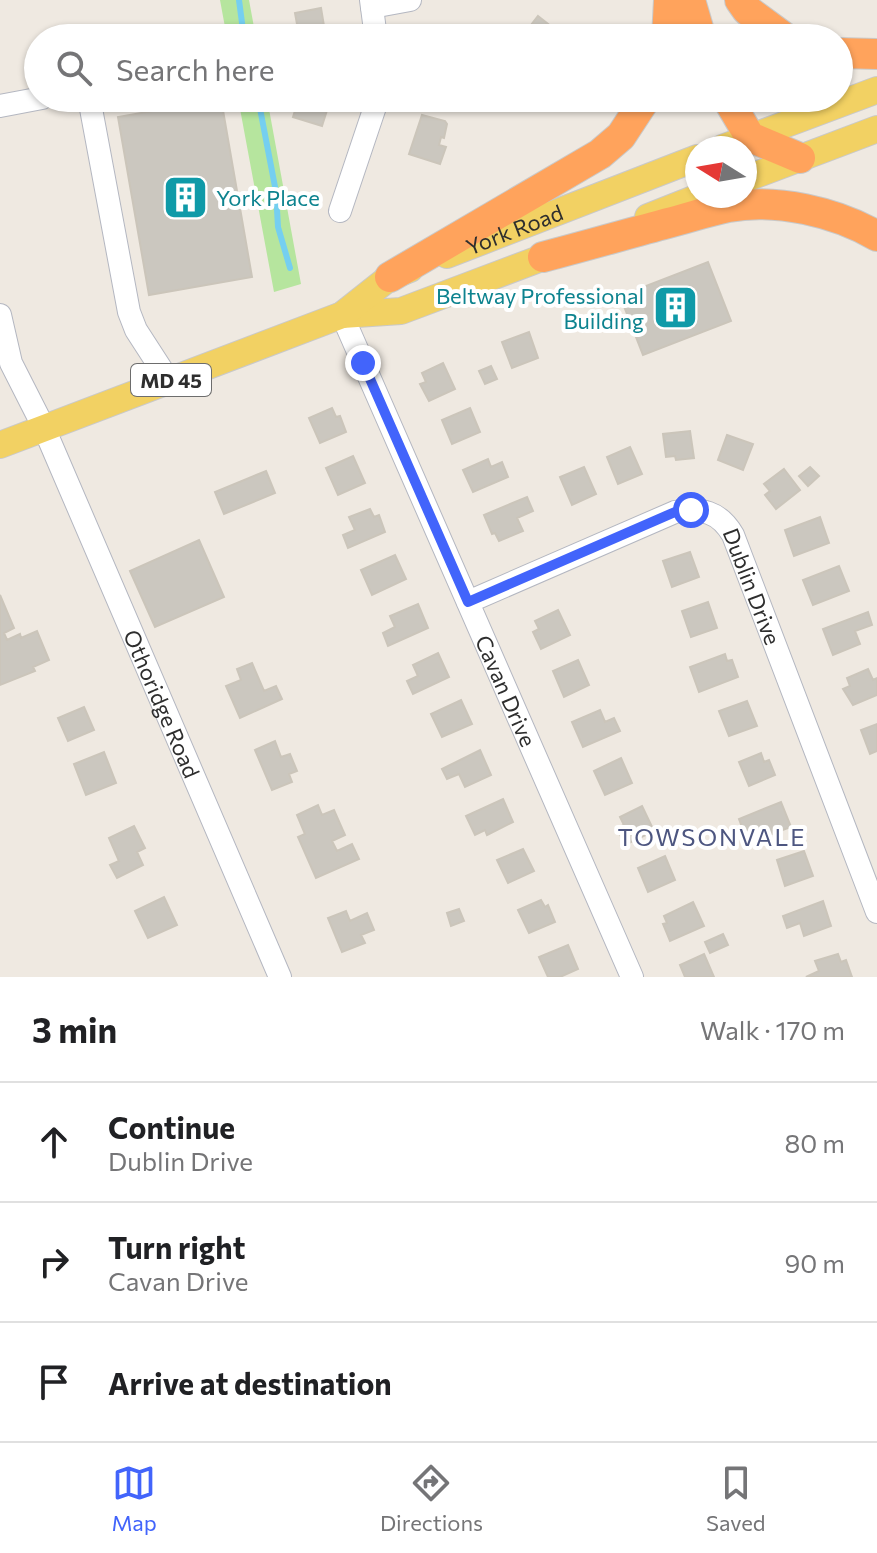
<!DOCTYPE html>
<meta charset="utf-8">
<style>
:root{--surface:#fff;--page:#f6f6f6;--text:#202124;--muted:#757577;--line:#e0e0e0;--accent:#4264fb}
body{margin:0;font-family:Commissioner,sans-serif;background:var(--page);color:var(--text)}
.compass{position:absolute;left:685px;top:136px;width:72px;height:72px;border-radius:50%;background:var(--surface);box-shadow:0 2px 6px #0004;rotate:281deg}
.stop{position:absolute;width:24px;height:24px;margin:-18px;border:6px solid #4264fb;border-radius:50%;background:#fff}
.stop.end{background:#4264fb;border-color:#fff;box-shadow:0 2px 8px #0008}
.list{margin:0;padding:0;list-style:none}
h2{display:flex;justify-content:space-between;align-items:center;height:104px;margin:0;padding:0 32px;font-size:34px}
h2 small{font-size:26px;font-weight:400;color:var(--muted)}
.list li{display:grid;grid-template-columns:52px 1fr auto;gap:24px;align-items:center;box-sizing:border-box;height:120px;padding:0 32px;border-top:2px solid var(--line)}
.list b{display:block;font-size:30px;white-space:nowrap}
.list p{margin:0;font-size:26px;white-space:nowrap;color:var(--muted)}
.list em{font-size:26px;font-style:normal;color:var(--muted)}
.icon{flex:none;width:44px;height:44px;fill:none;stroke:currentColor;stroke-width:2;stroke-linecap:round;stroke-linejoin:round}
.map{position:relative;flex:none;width:877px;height:977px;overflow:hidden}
.search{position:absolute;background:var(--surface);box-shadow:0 2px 6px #0004;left:24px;right:24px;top:24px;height:88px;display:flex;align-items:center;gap:20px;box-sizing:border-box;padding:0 28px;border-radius:44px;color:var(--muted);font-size:30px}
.sheet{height:464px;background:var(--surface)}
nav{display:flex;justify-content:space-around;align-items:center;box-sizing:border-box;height:112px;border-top:2px solid var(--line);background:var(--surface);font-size:22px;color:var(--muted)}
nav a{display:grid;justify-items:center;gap:4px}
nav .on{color:var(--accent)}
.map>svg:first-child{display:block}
.green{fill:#b6e59e}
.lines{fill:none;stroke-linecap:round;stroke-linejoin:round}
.stream{stroke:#75cff0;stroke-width:6}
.building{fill:#cbc7bf;stroke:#cbc5ba;stroke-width:2}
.minor-casing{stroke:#b4b7c1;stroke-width:24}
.major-casing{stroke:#c9c9c9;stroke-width:28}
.highway-casing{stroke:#c9c9c9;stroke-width:32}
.minor{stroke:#fff;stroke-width:22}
.major{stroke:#f2d163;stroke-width:26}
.highway{stroke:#ffa35c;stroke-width:30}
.route{stroke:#4264fb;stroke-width:10}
.labels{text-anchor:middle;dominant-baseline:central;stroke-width:8;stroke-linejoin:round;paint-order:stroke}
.shield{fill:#fff;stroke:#6d6d6d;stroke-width:2}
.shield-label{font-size:20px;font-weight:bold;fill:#2e2e2e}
.culture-label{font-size:22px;fill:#0d838f;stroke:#fff;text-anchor:start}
.street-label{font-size:22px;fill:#2e2e2e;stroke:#fff}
.neighbourhood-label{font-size:24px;letter-spacing:2px;fill:#4d5680;stroke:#fff}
</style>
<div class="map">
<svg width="877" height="977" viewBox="0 0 877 977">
<rect width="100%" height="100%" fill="#efe9e1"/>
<path class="green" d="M220 0H249L256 38H227Z
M238 98H267L301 284 274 292Z"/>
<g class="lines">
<path class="stream" d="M239 0 244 38
M258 98 276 192 278 227 290 268"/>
</g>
<path class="building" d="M321 8 326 38H290L299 35 295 13Z
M538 16 566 38H521Z
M299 98H326L323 106 328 107 322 126 293 117Z
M221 99 252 277 149 295 118 117Z
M422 115 445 121 447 124 444 138 441 137 439 145 446 147 440 164 409 154Z
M708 262 731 321 643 355 620 296Z
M529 332 538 358 512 368 502 342Z
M443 363 455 389 429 401 420 384 426 382 422 373Z
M491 366 497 379 485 384 479 371Z
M332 408 336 417 340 416 346 432 320 443 309 418Z
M470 408 480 432 452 444 442 420Z
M690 431 694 458 676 460 675 456 666 457 663 434Z
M727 435 753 444 743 470 718 460Z
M630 447 642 474 618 484 607 457Z
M353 456 365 483 338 495 326 468Z
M488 459 491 467 502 462 508 477 473 492 463 470Z
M584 467 596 494 572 505 560 477Z
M810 467 819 476 808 486 799 476Z
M784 469 800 490 776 509 765 495 770 491 764 484Z
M266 471 275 493 224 514 215 492Z
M527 497 533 511 517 518 523 531 499 541 495 533 492 534 484 515Z
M370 509 374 517 379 515 385 532 348 548 343 535 355 530 349 517Z
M820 517 829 543 794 556 785 530Z
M199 540 224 597 155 627 130 571Z
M690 552 699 577 672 587 663 561Z
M395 555 406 579 372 595 361 570Z
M839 566 849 591 813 605 803 580Z
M0 595 14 628 4 633 7 640 20 634 21 638 37 631 49 660 33 667 35 671 0 685Z
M708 602 717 628 691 637 682 611Z
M418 604 428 628 388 646 383 633 395 627 390 616Z
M558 610 570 635 541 649 533 632 539 629 535 621Z
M868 612 872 625 855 631 860 644 833 655 823 629Z
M438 653 449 677 413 694 407 681 418 676 413 665Z
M725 654 727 661 732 660 738 677 699 692 690 667Z
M578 660 589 685 564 697 553 671Z
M252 663 264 691 276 686 282 699 240 718 226 686 241 680 237 669Z
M868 669 873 680 877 678V695L853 705 843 689 850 686 847 678Z
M461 700 472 724 442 737 431 714Z
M747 701 757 726 729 736 719 711Z
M84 707 94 730 68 741 58 718Z
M600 710 605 722 614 718 620 731 583 747 572 722Z
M877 724V751L870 754 861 730Z
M275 741 281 757 290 754 297 771 289 774 292 782 272 790 255 750Z
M480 750 491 775 465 787 459 774 447 779 442 769Z
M104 752 116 783 86 795 74 764Z
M761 753 764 762 769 760 775 775 749 786 739 762Z
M621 758 632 783 605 795 594 771Z
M503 799 513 822 487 835 485 830 475 835 466 816Z
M781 802 791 827 748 843 739 819Z
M318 805 322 815 334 810 345 835 332 841 337 851 352 844 359 859 316 878 298 837 305 834 297 815Z
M642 806 654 831 625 845 617 828 624 825 620 817Z
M134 826 145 848 137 852 143 865 117 878 110 865 119 861 109 838Z
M523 849 534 871 508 883 497 860Z
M804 851 813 876 785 886 777 860Z
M665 856 675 880 648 892 638 868Z
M164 897 177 925 148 938 135 911Z
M541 900 545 907 548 905 555 922 529 933 518 910Z
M823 901 831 926 804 936 800 923 787 928 783 916Z
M693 902 704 926 670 941 663 924 667 923 664 916Z
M459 909 464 921 451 926 447 913Z
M346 911 350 921 367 913 374 930 361 935 365 943 342 952 328 918Z
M723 934 728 945 710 953 705 942Z
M568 945 578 969 560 977H548L539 957Z
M704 954 714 977H685L680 965Z
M838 954 841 962 846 960 852 977H806L819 971 815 961Z"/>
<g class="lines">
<defs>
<g id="minor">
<path d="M371 0 376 38"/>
<path d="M372 7 410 0"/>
<path d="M89 98 129 312 136 330 169 381"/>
<path d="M0 106 42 98"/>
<path d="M340 211 378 98"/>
<path id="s1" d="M0 315 11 363 44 428 280 977"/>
<path id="s2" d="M342 315 632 977"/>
<path id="s3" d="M468 602 675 512C702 508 719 511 733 535L877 912"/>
</g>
<g id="major">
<path d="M722 148 877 90"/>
<path d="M745 179 877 129"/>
<path d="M648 217 701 196"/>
<path id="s4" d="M447 255 697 158"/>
<path d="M342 315 401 311 563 250"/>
<path d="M0 445 342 315 390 277 410 269"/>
</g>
<path id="highway" d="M690 0 701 38
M740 0 747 10 785 38
M667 38 669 0
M839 53 877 54
M727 98 750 137 800 158
M543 257C585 246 627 234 668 223 688 218 708 211 728 207 776 198 836 212 877 236
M390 277 600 154 621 136 646 98"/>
</defs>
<use href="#minor" class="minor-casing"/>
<use href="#major" class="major-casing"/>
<use href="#highway" class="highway-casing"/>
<use href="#minor" class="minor"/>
<use href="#major" class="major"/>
<use href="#highway" class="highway"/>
</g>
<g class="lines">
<path class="route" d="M363 363 468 602 675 512 691 510"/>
</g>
<defs>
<symbol id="building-square" viewBox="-11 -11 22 22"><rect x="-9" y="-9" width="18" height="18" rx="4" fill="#0f9aa8" stroke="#fff"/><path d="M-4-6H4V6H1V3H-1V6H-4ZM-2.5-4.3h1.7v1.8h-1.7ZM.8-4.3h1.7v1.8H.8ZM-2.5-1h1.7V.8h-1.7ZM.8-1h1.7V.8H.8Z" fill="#fff"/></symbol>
</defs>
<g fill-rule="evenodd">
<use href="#building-square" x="160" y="172" width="51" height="51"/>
<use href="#building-square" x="650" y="282" width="51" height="51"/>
</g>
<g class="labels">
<rect class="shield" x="131" y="364" width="80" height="32" rx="6"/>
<g class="shield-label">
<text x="171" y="380">MD 45</text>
</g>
<g class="culture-label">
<text x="216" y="197">York Place</text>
<text x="644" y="295" text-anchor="end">Beltway Professional<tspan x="644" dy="25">Building</tspan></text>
</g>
<g class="street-label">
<text stroke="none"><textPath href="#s4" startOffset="72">York Road</textPath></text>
<text stroke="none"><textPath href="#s3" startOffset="348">Dublin Drive</textPath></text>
<text stroke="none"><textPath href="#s2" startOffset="410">Cavan Drive</textPath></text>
<text stroke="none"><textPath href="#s1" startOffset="422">Othoridge Road</textPath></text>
</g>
<g class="neighbourhood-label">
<text x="712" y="836">TOWSONVALE</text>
</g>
</g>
</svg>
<svg class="compass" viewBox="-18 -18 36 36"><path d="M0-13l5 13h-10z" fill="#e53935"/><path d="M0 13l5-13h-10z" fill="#757577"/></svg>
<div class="stop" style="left:691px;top:510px"></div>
<div class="stop end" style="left:363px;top:363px"></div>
<div class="search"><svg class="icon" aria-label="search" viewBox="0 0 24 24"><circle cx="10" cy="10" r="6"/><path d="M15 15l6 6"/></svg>Search here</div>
</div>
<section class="sheet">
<h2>3 min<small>Walk · 170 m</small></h2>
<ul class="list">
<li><svg class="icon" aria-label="ahead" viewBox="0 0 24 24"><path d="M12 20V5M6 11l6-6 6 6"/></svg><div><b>Continue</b><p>Dublin Drive</p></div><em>80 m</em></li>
<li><svg class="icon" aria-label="right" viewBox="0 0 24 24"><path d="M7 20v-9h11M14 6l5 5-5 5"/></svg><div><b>Turn right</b><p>Cavan Drive</p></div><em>90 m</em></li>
<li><svg class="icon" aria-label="arrive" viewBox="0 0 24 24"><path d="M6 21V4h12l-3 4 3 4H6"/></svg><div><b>Arrive at destination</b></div></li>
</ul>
</section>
<nav>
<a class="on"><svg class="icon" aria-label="map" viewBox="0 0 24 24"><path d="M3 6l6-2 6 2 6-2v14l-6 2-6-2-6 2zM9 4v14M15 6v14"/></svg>Map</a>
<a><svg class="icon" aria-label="directions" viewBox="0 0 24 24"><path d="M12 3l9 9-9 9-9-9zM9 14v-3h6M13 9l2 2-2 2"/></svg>Directions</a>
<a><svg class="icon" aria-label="saved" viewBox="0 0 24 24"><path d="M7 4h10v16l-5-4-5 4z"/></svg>Saved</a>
</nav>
